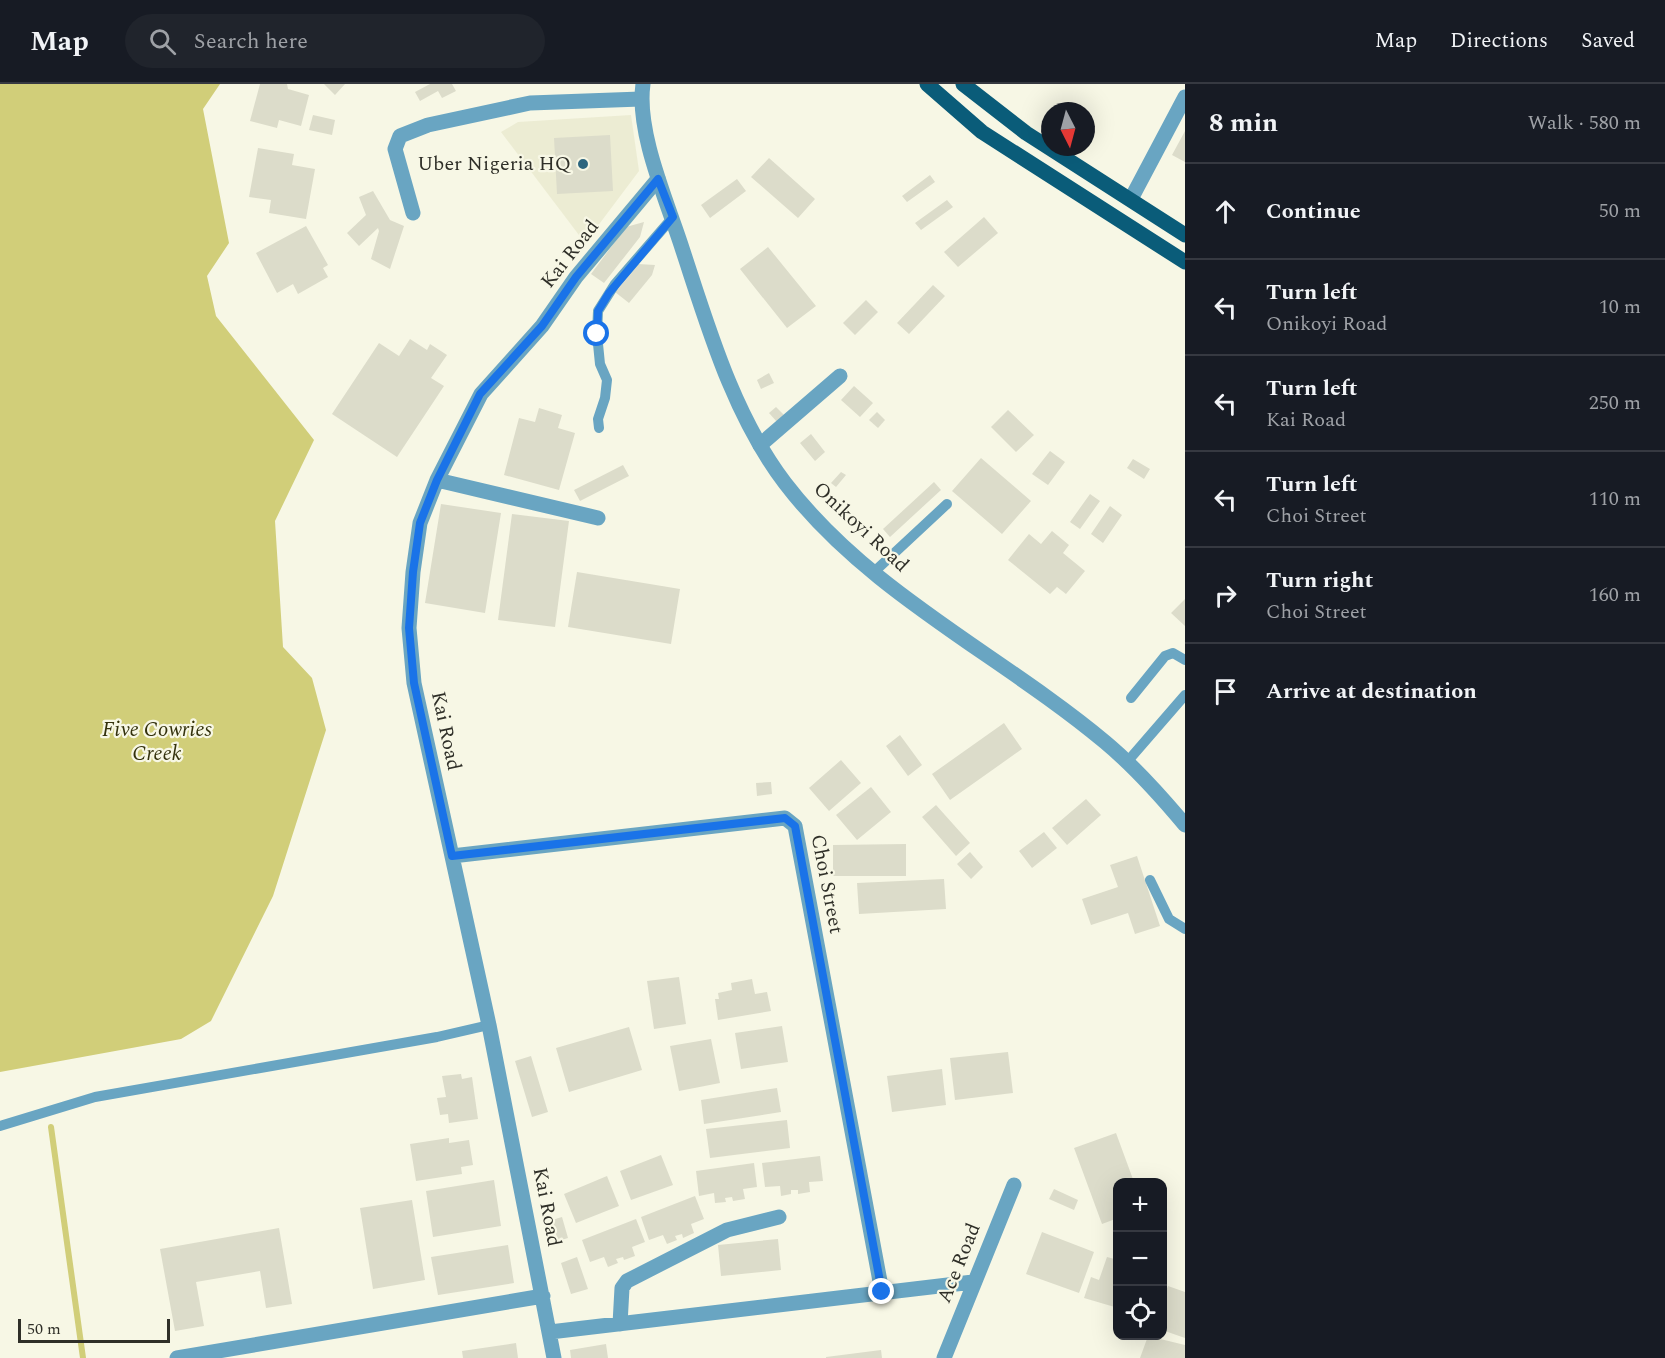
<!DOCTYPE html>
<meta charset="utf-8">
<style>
:root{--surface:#171b24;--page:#20242c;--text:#f1f3f6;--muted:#9ea1a6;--line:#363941}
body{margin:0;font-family:Spectral,serif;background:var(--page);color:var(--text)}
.controls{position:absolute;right:18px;bottom:18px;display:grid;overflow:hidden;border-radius:12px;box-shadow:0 6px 24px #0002}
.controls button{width:54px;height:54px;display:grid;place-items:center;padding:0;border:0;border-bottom:2px solid var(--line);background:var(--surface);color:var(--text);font:30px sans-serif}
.compass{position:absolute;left:1041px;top:18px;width:54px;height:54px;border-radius:50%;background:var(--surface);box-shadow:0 6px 24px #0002;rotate:174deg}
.scale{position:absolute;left:18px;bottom:15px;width:152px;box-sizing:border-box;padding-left:6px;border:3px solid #2f2f28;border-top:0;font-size:16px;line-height:21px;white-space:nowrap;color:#2f2f28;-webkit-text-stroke:4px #f7f7e5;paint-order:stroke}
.stop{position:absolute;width:18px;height:18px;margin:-14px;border:4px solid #1a73e8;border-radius:50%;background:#fff}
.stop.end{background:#1a73e8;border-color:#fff;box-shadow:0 2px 6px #0008}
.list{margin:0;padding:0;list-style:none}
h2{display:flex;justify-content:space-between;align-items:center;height:78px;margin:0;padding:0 24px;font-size:26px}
h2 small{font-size:20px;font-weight:400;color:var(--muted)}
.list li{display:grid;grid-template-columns:39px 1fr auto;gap:18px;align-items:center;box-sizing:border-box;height:96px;padding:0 24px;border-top:2px solid var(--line)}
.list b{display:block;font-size:22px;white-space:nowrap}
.list p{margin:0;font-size:20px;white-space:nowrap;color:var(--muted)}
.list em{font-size:20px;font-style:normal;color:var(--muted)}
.icon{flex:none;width:33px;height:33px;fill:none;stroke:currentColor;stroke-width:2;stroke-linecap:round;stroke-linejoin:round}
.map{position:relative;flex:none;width:1185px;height:1274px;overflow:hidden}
header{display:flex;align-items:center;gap:36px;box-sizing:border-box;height:84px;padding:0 30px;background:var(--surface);border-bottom:2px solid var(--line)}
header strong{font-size:28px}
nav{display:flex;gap:33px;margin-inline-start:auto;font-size:21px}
.search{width:420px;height:54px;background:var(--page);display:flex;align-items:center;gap:15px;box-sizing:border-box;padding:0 21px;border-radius:33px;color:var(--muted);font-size:22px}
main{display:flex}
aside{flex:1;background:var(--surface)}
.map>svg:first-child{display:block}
.built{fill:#ececd3}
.water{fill:#d1ce79}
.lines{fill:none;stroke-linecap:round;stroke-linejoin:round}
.stream{stroke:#d1ce79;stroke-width:6}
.building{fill:#dcdcca}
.service{stroke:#69a5c2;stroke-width:10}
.minor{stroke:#69a5c2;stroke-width:15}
.tertiary{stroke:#69a5c2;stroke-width:15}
.primary{stroke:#0a5c79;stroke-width:15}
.route{stroke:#1a73e8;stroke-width:8}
.poi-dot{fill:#2d667f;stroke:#f7f7e5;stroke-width:2}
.labels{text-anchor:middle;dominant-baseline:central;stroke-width:4.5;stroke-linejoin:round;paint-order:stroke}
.poi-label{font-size:20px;fill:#2f2f28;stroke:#f7f7e5;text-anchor:end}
.street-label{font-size:20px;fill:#2f2f28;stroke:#f7f7e5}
.water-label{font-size:21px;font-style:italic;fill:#33310c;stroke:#f7f7e5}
</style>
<header>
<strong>Map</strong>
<div class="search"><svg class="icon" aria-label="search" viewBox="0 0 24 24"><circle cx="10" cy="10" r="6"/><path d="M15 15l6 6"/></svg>Search here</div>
<nav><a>Map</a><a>Directions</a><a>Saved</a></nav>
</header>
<main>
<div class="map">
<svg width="1185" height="1274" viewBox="0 0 1185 1274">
<rect width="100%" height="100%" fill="#f7f7e5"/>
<path class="built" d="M631 31 639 87 585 159 501 48 518 38Z"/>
<path class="water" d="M0 0H220L203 25 229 159 207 192 216 232 314 356 275 437 283 563 312 594 326 646 273 812 211 937 181 955 0 988Z"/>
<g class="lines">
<path class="stream" d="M51 1043 83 1274"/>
</g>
<path class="building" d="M260 0H287L288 5 309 11 301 42 279 36 277 44 250 37Z
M324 0H345L335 11Z
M430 0H452L456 7 442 14 438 7 420 17 415 8Z
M313 31 335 36 332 51 309 46Z
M1185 47V78L1172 71Z
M610 51 613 107 557 110 554 54Z
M258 64 294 70 292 81 315 85 306 135 269 129 271 116 249 113Z
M769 74 815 115 798 134 751 93Z
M930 91 935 98 907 118 902 112Z
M737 95 746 107 710 134 701 121Z
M373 107 390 136 404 142 390 185 371 175 379 147 378 144 359 162 347 149 366 131 359 113Z
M947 116 953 123 921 146 915 139Z
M984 133 998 149 958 183 944 168Z
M644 138 640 153 604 199 591 190 626 143Z
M306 142 328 181 323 184 328 193 298 210 293 200 277 209 256 169Z
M768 163 816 222 787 244 740 185Z
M638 180 655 181 652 191 629 219 615 208Z
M933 201 945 212 909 250 897 239Z
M866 216 878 228 855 251 843 239Z
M410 255 427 266 430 260 447 271 431 294 444 302 397 373 332 330 379 259 399 272Z
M769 289 774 299 761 305 757 296Z
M854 302 873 319 860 333 841 316Z
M776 323 784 331 777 338 769 329Z
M539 324 562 331 558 344 575 349 559 406 504 391 519 334 535 338Z
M1008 326 1034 351 1016 368 991 343Z
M877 328 885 336 878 344 869 336Z
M811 350 825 368 815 377 800 359Z
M1050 367 1065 378 1048 401 1032 390Z
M981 374 1031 417 1002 450 952 407Z
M1133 375 1150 385 1144 395 1127 384Z
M623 381 629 392 580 417 574 406Z
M841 388 846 391 836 403 831 399Z
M934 398 941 406 890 453 883 445Z
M1090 410 1100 417 1080 445 1070 438Z
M441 420 501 429 485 529 425 519Z
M1110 422 1122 431 1103 459 1091 450Z
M512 430 569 437 555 543 498 536Z
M1052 447 1069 461 1063 469 1085 487 1066 510 1057 503 1050 510 1008 476 1029 450 1041 460Z
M577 488 680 505 671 560 568 543Z
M1185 515V542L1171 529Z
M1004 639 1022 665 950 716 932 690Z
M900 651 922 681 908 692 886 662Z
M841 676 861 699 829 727 809 704Z
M771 698 772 710 757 712 756 699Z
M871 703 891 728 857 756 836 731Z
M1086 715 1101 731 1067 761 1052 744Z
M936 721 970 759 956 772 922 733Z
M1044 748 1057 764 1032 784 1019 767Z
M906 760V792H833V761Z
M970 768 983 783 971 795 957 780Z
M1137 772 1160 842 1135 850 1128 829 1091 841 1082 815 1118 803 1110 781Z
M944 795 946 825 859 830 857 799Z
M679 893 686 940 654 945 647 897Z
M752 895 755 910 767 908 771 927 718 936 715 915H719L718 909 732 906 731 899Z
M782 942 788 978 741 985 735 949Z
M629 943 642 986 569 1008 556 964Z
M711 955 720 999 679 1007 670 962Z
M1008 968 1013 1009 955 1016 950 974Z
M531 972 548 1028 532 1033 515 977Z
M942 985 946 1021 892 1028 887 992Z
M461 990 462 995 472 993 478 1035 449 1039 448 1030 440 1031 437 1014 446 1013 442 992Z
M777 1004 781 1028 704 1040 701 1016Z
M787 1036 790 1064 710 1074 706 1045Z
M1116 1049 1134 1098H1118V1134L1102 1140 1074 1064Z
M449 1054V1059L469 1056 473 1081 461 1083 462 1090 416 1097 410 1060Z
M661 1071 673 1101 631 1116 620 1087Z
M820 1072 823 1097 809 1098 810 1108 798 1110V1106H791V1110L781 1112 780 1102 765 1103 762 1079Z
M754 1079 757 1103 743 1105 745 1115 733 1117 732 1113 725 1114 726 1118 715 1119 714 1109 699 1112 696 1087Z
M607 1092 619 1122 576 1139 564 1110Z
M494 1096 501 1142 433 1153 426 1107Z
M1054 1105 1078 1116 1074 1126 1049 1115Z
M695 1112 704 1135 691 1140 694 1149 683 1154 682 1150 675 1152 677 1156 667 1160 663 1151 649 1156 641 1133Z
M412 1116 425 1196 373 1205 360 1124Z
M562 1133 568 1154 558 1157 552 1136Z
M636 1135 645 1158 632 1163 635 1172 624 1176 623 1173 616 1175 618 1179 608 1183 604 1173 590 1178 582 1156Z
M279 1144 292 1220 266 1224 260 1187 196 1198 204 1242 175 1247 160 1165Z
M1042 1148 1094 1168 1079 1209 1026 1190Z
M778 1155 781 1186 721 1192 718 1161Z
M508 1161 514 1199 438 1211 431 1173Z
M577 1173 588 1205 571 1210 561 1179Z
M1107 1173 1118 1176V1224L1084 1214 1091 1193 1099 1196Z
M1168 1202 1185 1208V1254L1162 1246V1217Z
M1148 1252 1185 1261V1274H1140Z
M516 1259 518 1274H463L462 1267Z
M606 1260 608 1274H571L570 1266Z
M881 1266 882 1274H826V1273Z"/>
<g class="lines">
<path class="service" d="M599 344 598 335 605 314 607 296 600 280 597 250 598 227 615 200 673 133
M875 487 947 420
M1131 614 1165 572 1173 569 1185 576
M1127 678 1185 611
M1150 796 1169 835 1185 845
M0 1042 95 1013 437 953 489 941"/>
<path class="minor" d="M1131 115 1185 13
M413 129 395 65 400 52 428 41 530 19 641 15
M760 361 840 292
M437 396 598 434
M452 772 785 734 795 742 882 1208
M620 1240 622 1204 627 1197 727 1146 779 1133
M550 1248 973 1198
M177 1274 543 1212
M554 1274 489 941 414 599 409 544 413 488 420 439 437 396 481 310 542 242 576 193 658 95
M944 1274 1014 1101"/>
<path class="tertiary" d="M643 0C636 49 668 119 683 167 709 246 734 332 785 399 869 509 1001 571 1105 658 1135 683 1160 711 1185 741"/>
<path class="primary" d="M927 0 982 48 1185 178
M963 0 1026 49 1185 151"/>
</g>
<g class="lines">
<path class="route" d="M597 250 598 227 609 209 673 133 658 95 576 193 542 242 480 310 437 396 420 439 413 488 409 544 414 599 452 772 785 734 795 742 882 1208"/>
</g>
<circle class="poi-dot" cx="583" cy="80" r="6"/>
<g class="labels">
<g class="poi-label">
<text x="571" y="80">Uber Nigeria HQ</text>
</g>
<g class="street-label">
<text transform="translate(570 170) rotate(-52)">Kai Road</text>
<text transform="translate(861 443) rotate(43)">Onikoyi Road</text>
<text transform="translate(446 647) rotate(78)">Kai Road</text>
<text transform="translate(827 800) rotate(79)">Choi Street</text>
<text transform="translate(547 1123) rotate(79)">Kai Road</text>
<text transform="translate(959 1179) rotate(-68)">Ace Road</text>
</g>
<g class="water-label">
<text x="157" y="646">Five Cowries<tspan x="157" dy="24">Creek</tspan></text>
</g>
</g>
</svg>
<div class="controls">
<button>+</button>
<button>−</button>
<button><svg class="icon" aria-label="locate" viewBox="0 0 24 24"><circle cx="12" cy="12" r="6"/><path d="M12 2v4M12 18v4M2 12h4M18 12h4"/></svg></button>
</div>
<svg class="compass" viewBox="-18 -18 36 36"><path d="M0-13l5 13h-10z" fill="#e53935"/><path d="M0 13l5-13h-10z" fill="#9ea1a6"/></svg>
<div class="scale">50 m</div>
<div class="stop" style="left:597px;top:250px"></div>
<div class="stop end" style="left:882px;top:1208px"></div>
</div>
<aside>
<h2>8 min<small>Walk · 580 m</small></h2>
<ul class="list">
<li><svg class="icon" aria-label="ahead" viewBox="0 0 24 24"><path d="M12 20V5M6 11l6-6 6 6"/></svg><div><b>Continue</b></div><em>50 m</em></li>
<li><svg class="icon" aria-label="left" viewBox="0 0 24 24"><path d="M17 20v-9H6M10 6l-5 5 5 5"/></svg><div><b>Turn left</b><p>Onikoyi Road</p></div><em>10 m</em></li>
<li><svg class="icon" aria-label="left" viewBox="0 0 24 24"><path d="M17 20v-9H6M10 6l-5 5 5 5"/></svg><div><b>Turn left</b><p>Kai Road</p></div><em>250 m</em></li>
<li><svg class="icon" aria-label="left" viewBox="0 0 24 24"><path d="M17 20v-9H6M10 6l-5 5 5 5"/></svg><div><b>Turn left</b><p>Choi Street</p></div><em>110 m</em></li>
<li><svg class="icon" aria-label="right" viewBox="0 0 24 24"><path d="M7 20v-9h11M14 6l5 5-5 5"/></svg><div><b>Turn right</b><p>Choi Street</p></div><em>160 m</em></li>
<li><svg class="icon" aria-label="arrive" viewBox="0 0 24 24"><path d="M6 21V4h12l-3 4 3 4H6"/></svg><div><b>Arrive at destination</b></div></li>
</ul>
</aside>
</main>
